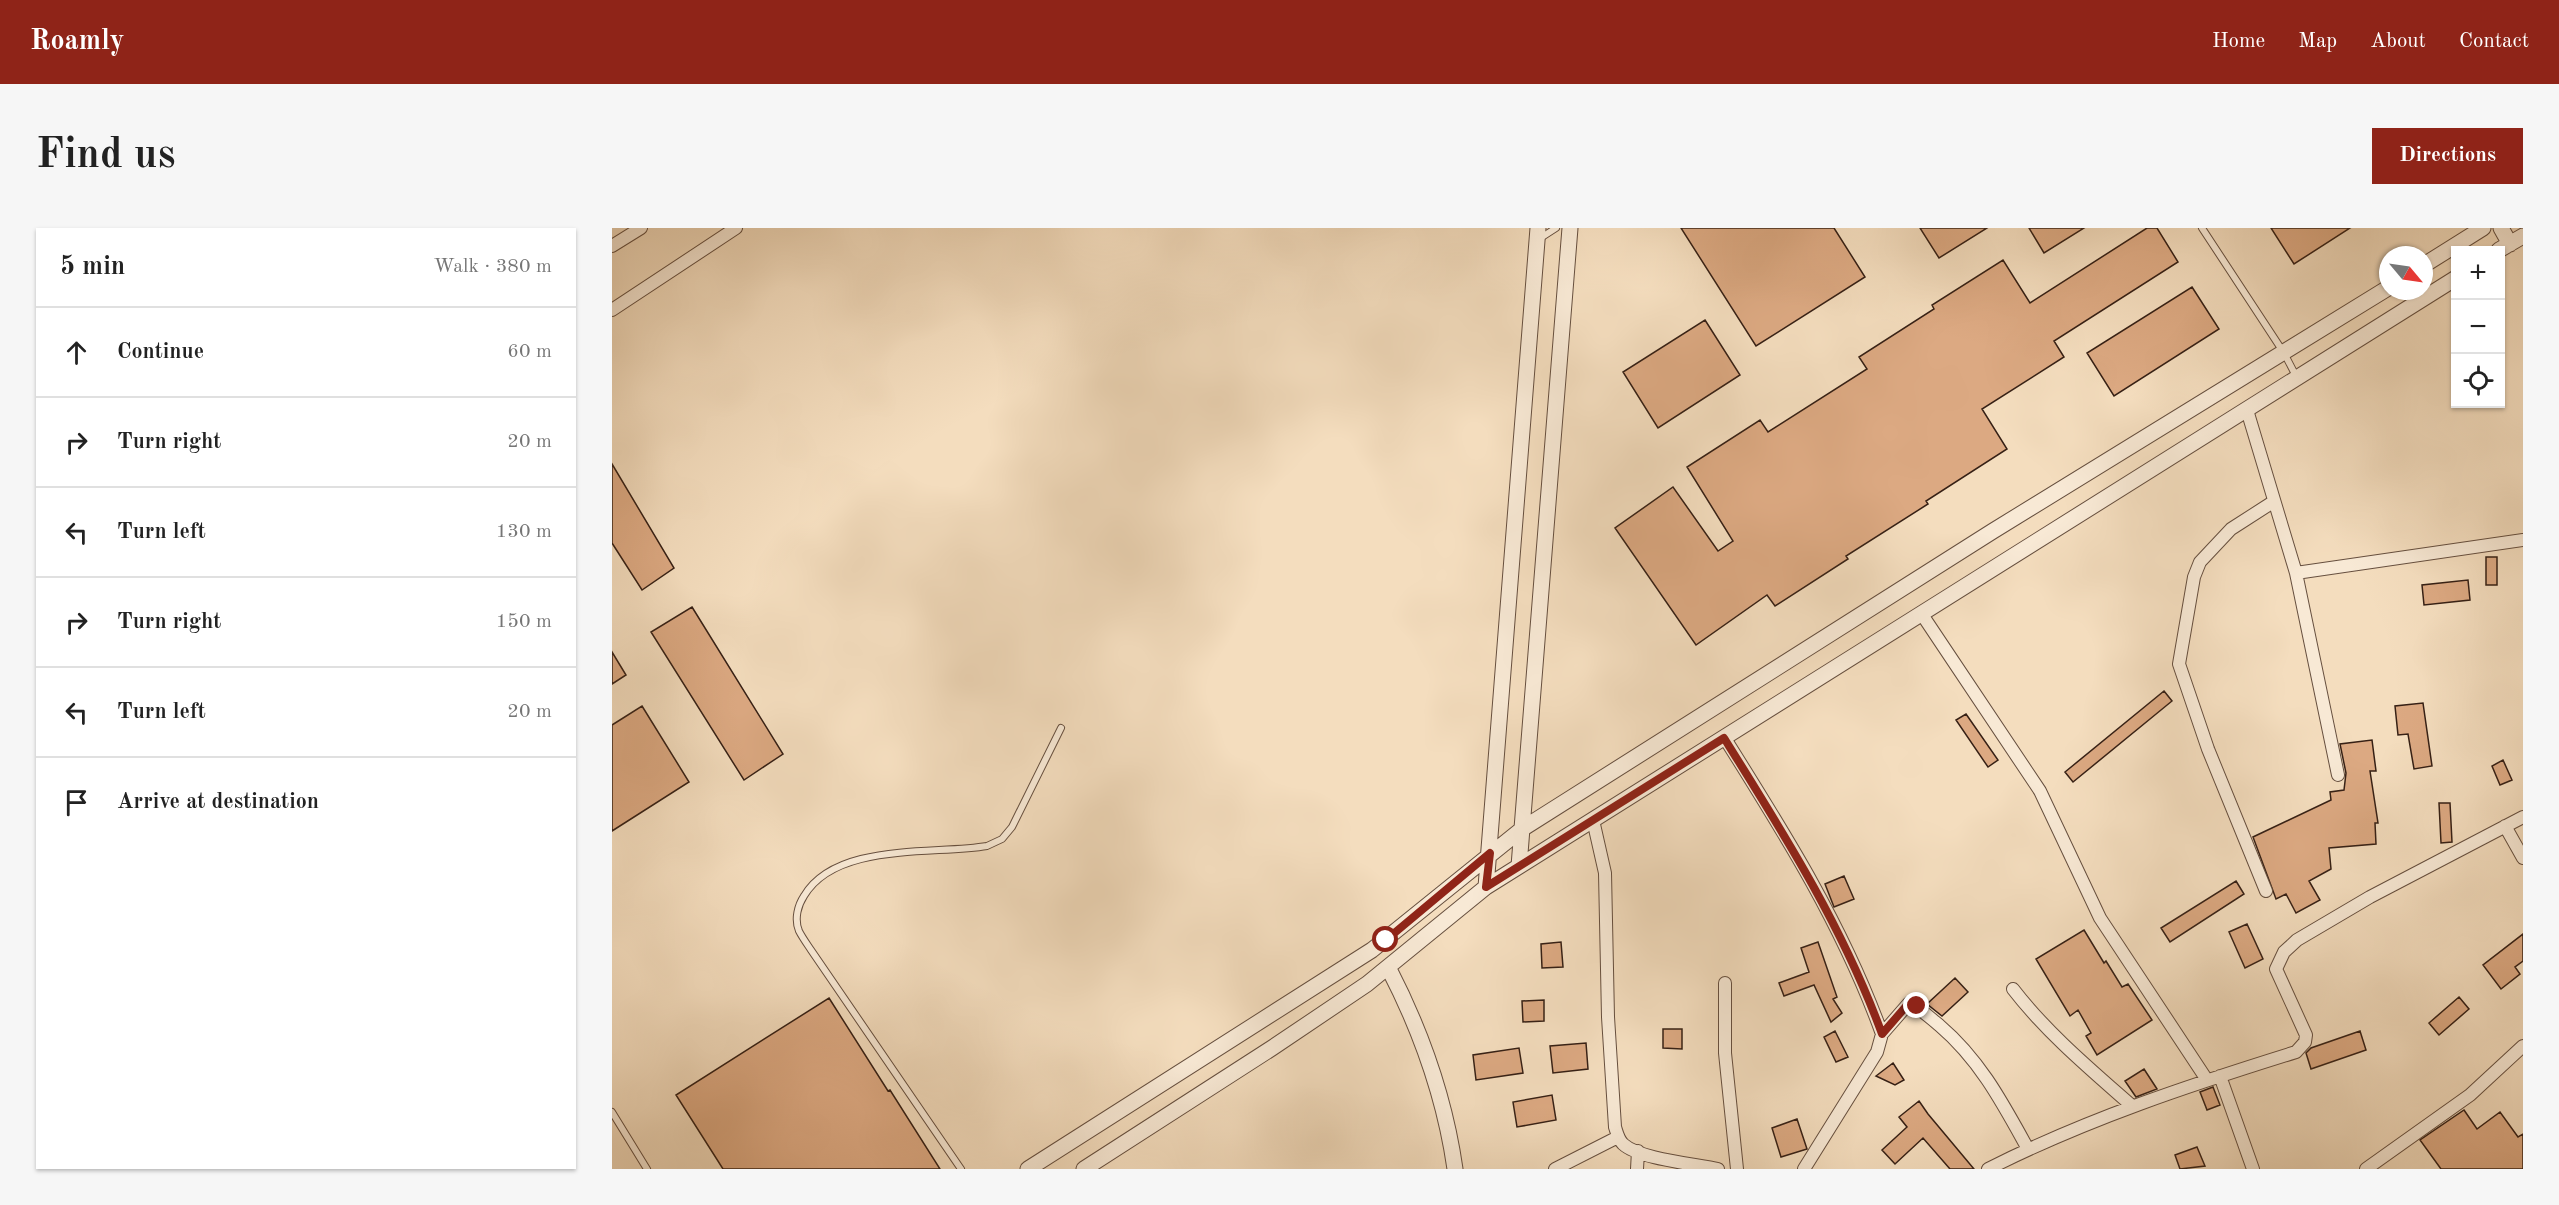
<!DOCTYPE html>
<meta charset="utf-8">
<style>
:root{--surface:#fff;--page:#f6f6f6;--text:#222;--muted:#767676;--line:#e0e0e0;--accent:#8f2418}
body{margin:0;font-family:"Old Standard TT",serif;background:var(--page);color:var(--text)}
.controls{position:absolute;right:18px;top:18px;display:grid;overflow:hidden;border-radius:0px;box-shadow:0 2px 4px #0004}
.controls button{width:54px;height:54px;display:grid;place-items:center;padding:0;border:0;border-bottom:2px solid var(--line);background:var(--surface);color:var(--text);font:30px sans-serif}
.compass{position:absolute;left:1767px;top:18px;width:54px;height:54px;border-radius:50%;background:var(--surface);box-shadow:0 2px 4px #0004;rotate:119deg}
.stop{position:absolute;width:18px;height:18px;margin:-14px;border:4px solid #8f2418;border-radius:50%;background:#fff}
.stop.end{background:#8f2418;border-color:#fff;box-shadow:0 2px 6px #0008}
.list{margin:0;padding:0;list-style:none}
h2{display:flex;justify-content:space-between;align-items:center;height:78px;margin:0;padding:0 24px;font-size:26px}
h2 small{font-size:20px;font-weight:400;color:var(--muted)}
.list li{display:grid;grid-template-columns:39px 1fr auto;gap:18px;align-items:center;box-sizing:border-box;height:90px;padding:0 24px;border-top:2px solid var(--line)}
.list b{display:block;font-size:22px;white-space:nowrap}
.list em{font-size:20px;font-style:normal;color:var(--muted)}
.icon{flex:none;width:33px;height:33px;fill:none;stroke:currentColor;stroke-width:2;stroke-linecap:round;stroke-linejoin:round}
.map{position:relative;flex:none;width:1911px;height:941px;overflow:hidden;border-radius:0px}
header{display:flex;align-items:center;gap:36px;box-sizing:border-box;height:84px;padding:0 30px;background:var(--accent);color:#fff}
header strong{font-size:28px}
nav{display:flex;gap:33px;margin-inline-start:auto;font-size:21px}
.intro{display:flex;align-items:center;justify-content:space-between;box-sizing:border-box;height:144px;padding:0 36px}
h1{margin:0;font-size:42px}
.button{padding:15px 27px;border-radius:0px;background:var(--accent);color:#fff;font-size:21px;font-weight:700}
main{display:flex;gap:36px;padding:0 36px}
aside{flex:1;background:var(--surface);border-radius:0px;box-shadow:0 2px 4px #0004}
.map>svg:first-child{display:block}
.building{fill:#dca982;stroke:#362015;stroke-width:1.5}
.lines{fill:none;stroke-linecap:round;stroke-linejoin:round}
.service-casing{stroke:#664f3f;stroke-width:8}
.minor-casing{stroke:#664f3f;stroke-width:14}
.tertiary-casing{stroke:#664f3f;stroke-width:17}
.service{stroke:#f8e9d5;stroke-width:6}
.minor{stroke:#f8e9d5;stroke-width:12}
.tertiary{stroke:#f8e9d5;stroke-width:15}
.route{stroke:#8f2418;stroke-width:8}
</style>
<header>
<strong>Roamly</strong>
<nav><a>Home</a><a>Map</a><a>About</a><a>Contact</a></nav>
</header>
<div class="intro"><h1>Find us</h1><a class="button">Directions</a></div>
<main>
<aside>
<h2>5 min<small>Walk · 380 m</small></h2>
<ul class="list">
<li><svg class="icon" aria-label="ahead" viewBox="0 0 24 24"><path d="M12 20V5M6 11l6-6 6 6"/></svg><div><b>Continue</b></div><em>60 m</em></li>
<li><svg class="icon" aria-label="right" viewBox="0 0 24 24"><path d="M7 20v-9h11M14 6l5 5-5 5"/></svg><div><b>Turn right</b></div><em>20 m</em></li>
<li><svg class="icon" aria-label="left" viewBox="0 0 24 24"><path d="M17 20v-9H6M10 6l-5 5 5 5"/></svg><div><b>Turn left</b></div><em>130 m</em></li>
<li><svg class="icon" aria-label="right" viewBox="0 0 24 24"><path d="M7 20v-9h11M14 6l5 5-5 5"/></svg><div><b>Turn right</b></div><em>150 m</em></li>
<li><svg class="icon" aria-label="left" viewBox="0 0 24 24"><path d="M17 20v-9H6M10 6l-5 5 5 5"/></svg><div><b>Turn left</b></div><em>20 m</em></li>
<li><svg class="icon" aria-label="arrive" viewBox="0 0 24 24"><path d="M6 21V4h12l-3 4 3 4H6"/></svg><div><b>Arrive at destination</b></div></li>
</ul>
</aside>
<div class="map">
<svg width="1911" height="941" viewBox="0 0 1911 941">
<rect width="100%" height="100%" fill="#f4ddbe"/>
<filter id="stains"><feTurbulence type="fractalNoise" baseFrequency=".00333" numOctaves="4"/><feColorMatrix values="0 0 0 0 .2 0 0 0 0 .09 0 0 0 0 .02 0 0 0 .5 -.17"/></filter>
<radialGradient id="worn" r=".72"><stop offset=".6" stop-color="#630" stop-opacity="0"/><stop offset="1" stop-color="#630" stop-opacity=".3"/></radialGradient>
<path class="building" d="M1069 0H1222L1253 49 1144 118Z
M1308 0H1375L1327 30Z
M1417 0H1472L1432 25Z
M1535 0H1545L1566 34 1442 113 1452 129 1370 181 1395 221 1314 273 1316 276 1234 328 1236 331 1163 378 1155 367 1084 417 1003 300 1061 259 1106 323 1121 313 1075 239 1148 192 1156 204 1255 141 1247 129 1322 81 1320 77 1391 32 1418 75Z
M1659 0H1738L1682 36Z
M1580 59 1607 101 1502 168 1475 125Z
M1093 92 1128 147 1046 200 1011 144Z
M0 236 62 340 30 362 0 315Z
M1874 329H1885V357H1874Z
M1856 352 1858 372 1812 377 1810 357Z
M80 379 171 526 132 552 39 404Z
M0 424 14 447 0 456Z
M1552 463 1560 473 1461 554 1453 544Z
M1811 475 1820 538 1802 541 1796 506 1786 507 1783 478Z
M30 478 77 554 0 603V497Z
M1354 486 1386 532 1376 539 1344 492Z
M1760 512 1764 543H1758L1766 595H1763L1764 616 1717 620 1719 641 1697 653 1708 672 1684 685 1674 666 1664 671 1641 609 1719 572 1718 564 1732 562 1734 545 1728 516Z
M1891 532 1900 552 1888 557 1880 538Z
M1827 575H1838L1840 614 1829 615Z
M1232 648 1242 671 1222 679 1213 656Z
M1624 653 1632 666 1558 714 1549 700Z
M1635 696 1651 731 1633 740 1617 704Z
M1472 702 1492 735 1494 733 1510 759 1516 756 1540 792 1485 827 1474 808 1479 805 1466 782 1458 788 1424 731Z
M1911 706V733L1903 739 1908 746 1889 761 1871 737Z
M949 714 951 739 930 740 929 716Z
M1206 714 1225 769 1221 771 1230 785 1219 794 1202 757 1172 768 1167 755 1197 744 1189 720Z
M1343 750 1356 764 1330 788 1315 776Z
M1847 769 1857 781 1827 807 1817 795Z
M217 770 276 863 278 862 328 941H111L64 867Z
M932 772V793L911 794 910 773Z
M1051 801H1070V821L1051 820Z
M1223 803 1236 829 1224 834 1212 809Z
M1748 803 1754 822 1699 841 1694 825 1699 820Z
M974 815 976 841 941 845 938 818Z
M907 820 911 845 864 852 861 827Z
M1281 835 1292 852 1283 857 1264 848Z
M1532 841 1545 861 1524 869 1513 853Z
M1601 859 1608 877 1595 882 1588 864Z
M940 867 944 892 905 899 901 874Z
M1307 873 1316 886 1362 941H1338L1311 910 1283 936 1270 922 1295 899 1287 889Z
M1852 882 1865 901 1888 884 1906 909 1911 906V941H1829L1808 912Z
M1185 891 1195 921 1169 929 1160 900Z
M1585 919 1593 938 1568 941 1563 927Z"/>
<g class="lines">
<defs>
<path id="service" d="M1590 0 1672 125 1684 148
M927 11 944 0
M0 884 35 941
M349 941 199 722C195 716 190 709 187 703 182 691 186 677 192 668 224 614 321 627 375 618L390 611 400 599 449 500"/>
<path id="minor" d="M0 18 29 0
M0 82 124 0
M1635 182 1684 345 1726 547
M1684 345 1911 312
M1309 385 1428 563 1488 690 1595 852
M1112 509C1173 606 1231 698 1270 806
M981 592 993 645 996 789 1003 899C1005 905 1006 911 1011 916 1027 931 1083 936 1106 941
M1893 598 1911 630
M1654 663 1596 521 1567 436 1582 349 1588 334 1619 301 1661 274
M1113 755V825L1125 941
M1401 761C1435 805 1478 841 1520 878
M1608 848 1641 941
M943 941 1006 909
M1025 941 1026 923
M1192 941 1265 824 1270 806 1297 775C1308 780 1317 789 1327 797 1368 832 1390 874 1416 921
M1376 941C1475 891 1578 857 1684 824L1693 814 1694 807 1664 741 1672 724 1685 712 1758 669 1911 589
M1754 941 1858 867 1911 818"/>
<path id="tertiary" d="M1889 0 1898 16
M1887 22 1911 8
M1812 37 1871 0
M907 638 958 0
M874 659 926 0
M777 741C809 803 833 871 843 941
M416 941 760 722 910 601 1381 303 1776 60
M472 941 660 820 755 756 874 659 1844 50"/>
</defs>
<use href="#service" class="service-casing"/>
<use href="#minor" class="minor-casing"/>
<use href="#tertiary" class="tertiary-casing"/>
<use href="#service" class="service"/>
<use href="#minor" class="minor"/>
<use href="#tertiary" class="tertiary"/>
</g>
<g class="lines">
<path class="route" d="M774 712 878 625 874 659 1112 510C1172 606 1231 699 1270 806L1297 775 1305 778"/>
</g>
<rect width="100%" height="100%" filter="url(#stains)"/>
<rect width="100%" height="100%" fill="url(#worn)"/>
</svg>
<div class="controls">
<button>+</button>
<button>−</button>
<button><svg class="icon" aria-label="locate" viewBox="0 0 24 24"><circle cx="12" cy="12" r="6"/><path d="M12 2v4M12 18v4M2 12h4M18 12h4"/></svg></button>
</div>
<svg class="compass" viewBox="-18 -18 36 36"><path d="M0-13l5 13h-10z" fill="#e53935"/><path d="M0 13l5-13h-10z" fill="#767676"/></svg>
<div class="stop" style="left:774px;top:712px"></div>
<div class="stop end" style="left:1305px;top:778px"></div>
</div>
</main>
